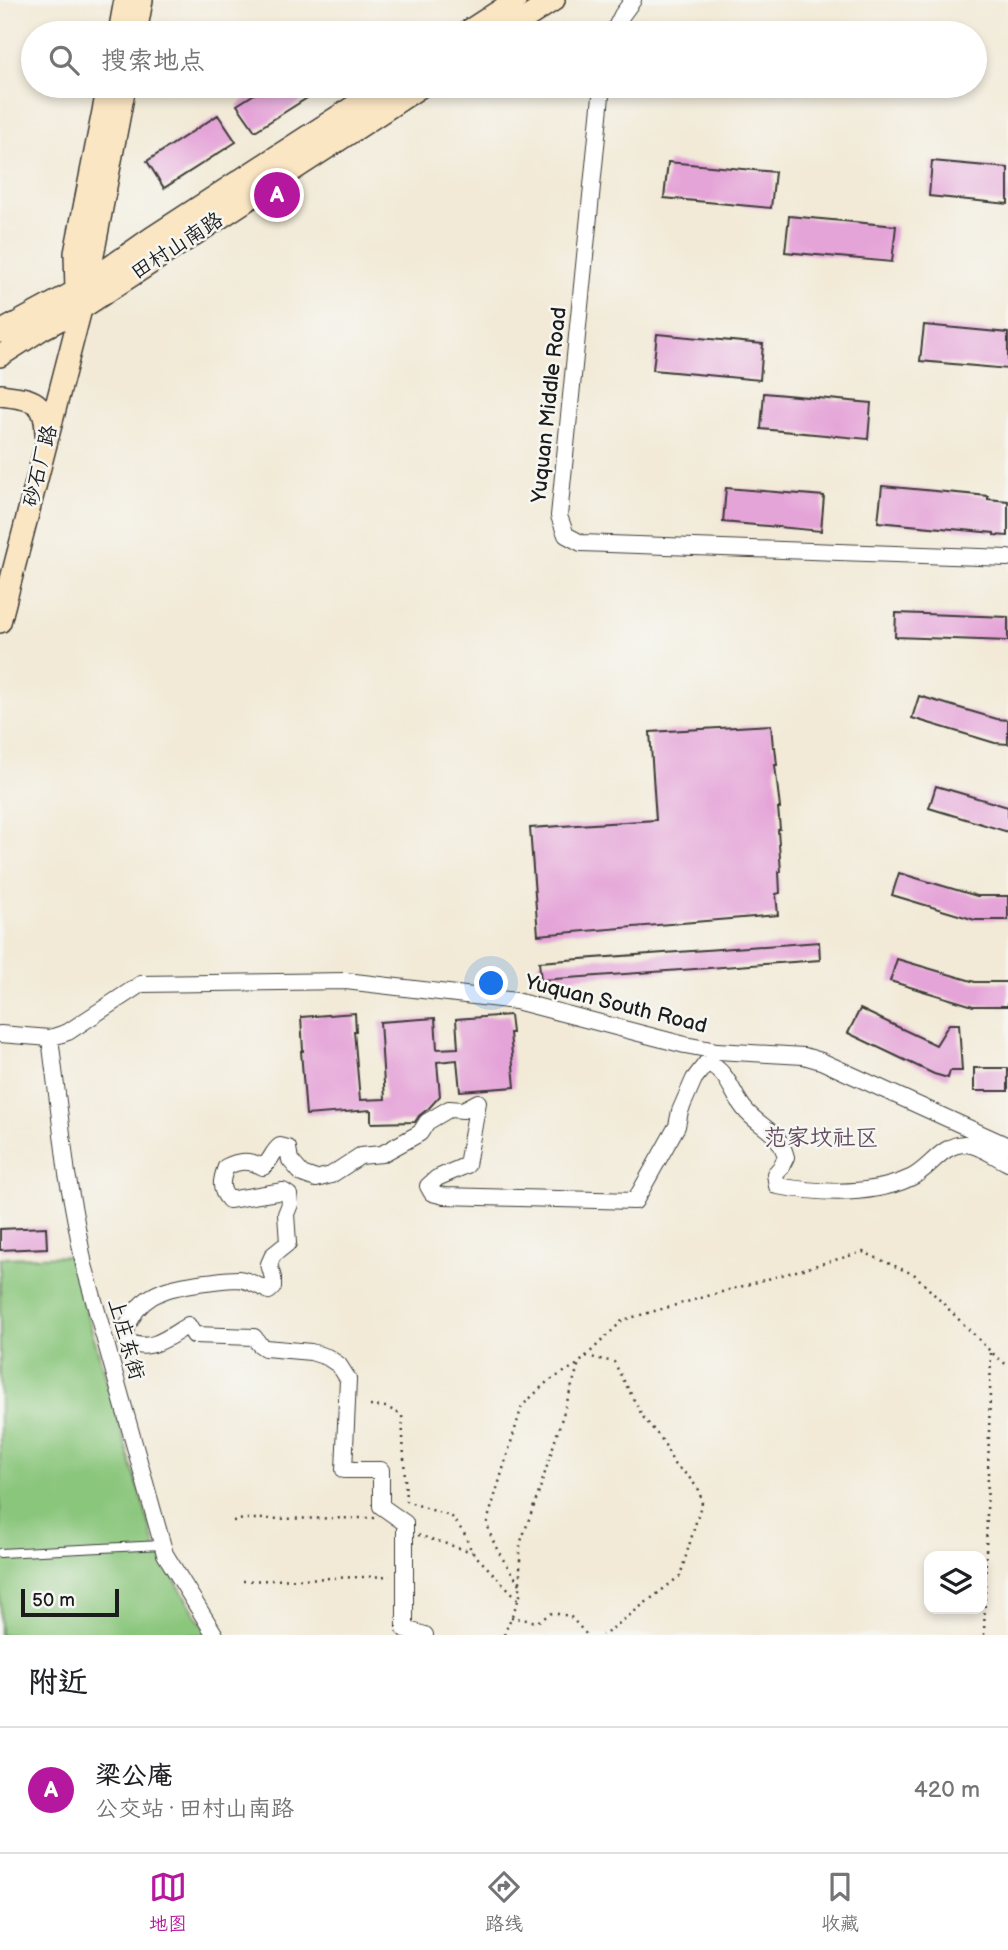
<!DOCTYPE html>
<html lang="zh">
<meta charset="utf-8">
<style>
:root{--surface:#fff;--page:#f6f6f6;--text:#202124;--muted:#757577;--line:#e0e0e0;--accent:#b5179e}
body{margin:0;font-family:"Balsamiq Sans","LXGW WenKai TC",sans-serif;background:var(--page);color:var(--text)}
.controls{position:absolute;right:21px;bottom:21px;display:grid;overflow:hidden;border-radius:14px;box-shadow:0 4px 10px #0003}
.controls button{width:63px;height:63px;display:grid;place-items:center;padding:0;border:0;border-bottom:2px solid var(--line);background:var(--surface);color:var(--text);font:35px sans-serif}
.scale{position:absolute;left:21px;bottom:18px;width:98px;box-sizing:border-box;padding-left:7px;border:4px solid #1c1c1c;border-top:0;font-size:19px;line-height:24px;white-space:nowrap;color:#1c1c1c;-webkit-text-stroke:5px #f6f6f2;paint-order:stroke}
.you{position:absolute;left:492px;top:984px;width:24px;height:24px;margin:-18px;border:5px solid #fff;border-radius:50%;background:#1a73e8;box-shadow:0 0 0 10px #1a73e833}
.badge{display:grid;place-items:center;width:46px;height:46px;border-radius:50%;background:var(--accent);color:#fff;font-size:23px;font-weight:700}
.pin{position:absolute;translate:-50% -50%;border:4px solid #fff;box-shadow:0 2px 7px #0006}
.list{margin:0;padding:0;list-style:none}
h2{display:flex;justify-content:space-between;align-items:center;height:91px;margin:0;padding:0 28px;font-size:30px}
h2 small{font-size:23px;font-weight:400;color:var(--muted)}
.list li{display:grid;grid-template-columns:46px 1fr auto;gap:21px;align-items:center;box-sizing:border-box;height:126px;padding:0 28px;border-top:2px solid var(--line)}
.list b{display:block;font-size:26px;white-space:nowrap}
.list p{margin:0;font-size:23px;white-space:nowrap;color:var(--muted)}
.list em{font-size:23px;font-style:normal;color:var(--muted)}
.icon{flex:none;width:38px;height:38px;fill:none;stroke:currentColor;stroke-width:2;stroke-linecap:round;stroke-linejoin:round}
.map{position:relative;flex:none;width:1008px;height:1635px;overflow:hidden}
.search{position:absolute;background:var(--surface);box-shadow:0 4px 10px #0003;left:21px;right:21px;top:21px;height:77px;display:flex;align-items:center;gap:18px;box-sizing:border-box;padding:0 24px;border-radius:38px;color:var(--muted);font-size:26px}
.sheet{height:217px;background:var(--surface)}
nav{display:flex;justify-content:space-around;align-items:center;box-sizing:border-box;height:98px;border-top:2px solid var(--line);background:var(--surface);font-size:19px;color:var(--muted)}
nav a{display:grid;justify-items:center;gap:4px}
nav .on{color:var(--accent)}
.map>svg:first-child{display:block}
.green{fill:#8ac67b;stroke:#53714c;stroke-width:2}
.building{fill:#e5a4d8}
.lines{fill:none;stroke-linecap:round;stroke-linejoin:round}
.lane-casing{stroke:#3c3b38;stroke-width:10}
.street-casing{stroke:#3c3b38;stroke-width:18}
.secondary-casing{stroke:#3c3b38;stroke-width:24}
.path{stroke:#3c3b38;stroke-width:2.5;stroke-dasharray:2 5;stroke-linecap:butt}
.lane{stroke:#fff;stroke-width:8}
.street{stroke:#fff;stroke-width:16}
.secondary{stroke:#fbe6c4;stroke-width:21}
.labels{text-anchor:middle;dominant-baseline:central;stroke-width:5;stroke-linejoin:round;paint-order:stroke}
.street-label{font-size:21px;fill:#1c1c1c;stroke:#f6f6f2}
.neighbourhood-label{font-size:23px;fill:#624c5e;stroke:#f6f6f2}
</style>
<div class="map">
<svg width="1008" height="1635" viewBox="0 0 1008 1635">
<rect width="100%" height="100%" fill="#f6f6f2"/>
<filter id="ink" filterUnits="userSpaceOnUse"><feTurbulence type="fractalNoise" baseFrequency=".0143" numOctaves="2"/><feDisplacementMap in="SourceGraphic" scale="14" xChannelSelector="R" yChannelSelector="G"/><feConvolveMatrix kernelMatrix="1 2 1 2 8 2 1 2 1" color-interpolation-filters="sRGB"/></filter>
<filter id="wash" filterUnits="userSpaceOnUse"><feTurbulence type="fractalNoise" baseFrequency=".00686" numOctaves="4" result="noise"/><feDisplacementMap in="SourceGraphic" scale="28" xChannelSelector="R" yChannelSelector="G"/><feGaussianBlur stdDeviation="1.57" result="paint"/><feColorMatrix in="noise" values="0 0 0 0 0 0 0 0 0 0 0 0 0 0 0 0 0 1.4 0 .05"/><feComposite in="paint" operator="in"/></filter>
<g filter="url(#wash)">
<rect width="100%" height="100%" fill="#f2ead7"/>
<path class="green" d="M70 1256 156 1548 208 1635H0V1258Z"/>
<g id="blocks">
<path class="building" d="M267 86H326L255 131 237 105Z
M218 115 236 142 164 188 147 161Z
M932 161 1008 168V204L929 196Z
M668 162 775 172 771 208 664 198Z
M789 216 896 226 892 262 785 252Z
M924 325 1008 333V369L920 361Z
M657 334 763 344 760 380 653 370Z
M764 393 871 403 868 439 761 429Z
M882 486 988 496V499L1008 501V536L994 535V533L878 522Z
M726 488 824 496 821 531 723 522Z
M896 613 1008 617V641L895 637Z
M919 696 997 719 1008 720V744L995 743 912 718Z
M771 725 773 747H775L777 765H775L780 808H778L780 829 778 830 781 872H779L780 893 776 894 778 915 538 935 530 828 656 820 650 732Z
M936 786 1008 807V832L929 808Z
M899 873 977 896H1008V920H975L892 895Z
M819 942 820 960 541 980 539 962Z
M897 959 975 982H1008V1006H973L890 981Z
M860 1009 936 1045 949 1024H959L962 1071H950L948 1078 934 1074 848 1033Z
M355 1013 356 1031H354L360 1100 385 1099 380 1022 435 1018 437 1049 458 1048 456 1019 510 1015 512 1033H510L515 1087 460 1091 457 1060 437 1062 440 1096 429 1108 419 1116 415 1122 371 1123V1110L306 1115 301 1051H303L301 1017Z
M974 1068H1008V1091H974Z
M46 1227 47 1248 0 1250V1229Z"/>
</g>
</g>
<g filter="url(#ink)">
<use href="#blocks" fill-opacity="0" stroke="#3c3b38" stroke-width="2"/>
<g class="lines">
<defs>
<path id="lane" d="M0 1553 162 1545"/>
<path id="street" d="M613 33 622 15 633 0
M602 86 559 516 566 535 581 543 1008 558
M0 1034 50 1038 68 1032 141 984 346 981 516 1001 685 1045 717 1051 804 1056 821 1061 1008 1146
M50 1038 67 1174 84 1265 165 1554 215 1635
M425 1635 405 1629V1523L381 1506V1470H344L348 1379 339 1365 327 1357 311 1352 265 1348 259 1344 254 1337 194 1335 188 1325C169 1337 148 1355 126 1340 125 1331 127 1326 131 1319 145 1290 177 1286 206 1282 216 1281 227 1279 238 1279 249 1280 259 1286 269 1291L273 1287V1278L269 1264 273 1255 288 1243 286 1214 290 1204 289 1195 283 1191 229 1200C219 1189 221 1180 226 1167 240 1160 249 1160 263 1167 271 1161 272 1152 280 1146L288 1148 290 1160 302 1174 316 1179 331 1175 360 1156 382 1154 420 1133 427 1122 449 1109 463 1110 478 1102 467 1165 437 1178 428 1186 432 1193 444 1196 635 1201 677 1126 680 1111 694 1079 707 1062C731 1074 731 1095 747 1112 764 1130 779 1131 786 1157L781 1167 775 1174 777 1186C818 1193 871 1196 910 1178 929 1170 941 1145 964 1144 979 1144 995 1157 1008 1163"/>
<path id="secondary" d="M119 33 125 0
M136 33 142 0
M465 33 516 0
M503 33 554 0
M76 291 75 253 108 86
M0 332 76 291 151 238 385 86
M0 356 44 328 79 310 422 86
M0 395C30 399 46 398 46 434
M0 622 88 282 125 86"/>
</defs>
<use href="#lane" class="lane-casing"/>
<use href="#street" class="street-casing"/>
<use href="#secondary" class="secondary-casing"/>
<path class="path" d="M586 1356 614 1362 643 1417 663 1441 674 1464 688 1476 699 1490 702 1502 680 1576 608 1632 602 1635
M370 1406 386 1407 402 1415 406 1501 452 1517 464 1533 472 1552 518 1599
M233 1521 245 1519 374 1518
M418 1535 472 1552
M243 1581 390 1576
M520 1584C506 1564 492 1546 487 1522L522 1406 547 1382 578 1364
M511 1617 537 1622 552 1613 570 1616 587 1635
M504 1635 520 1596V1544L539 1492 579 1363 623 1320 863 1252 915 1275 991 1352 1008 1366
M984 1635 991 1352"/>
<use href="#lane" class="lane"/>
<use href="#street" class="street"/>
<use href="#secondary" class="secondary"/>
</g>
</g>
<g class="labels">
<g class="street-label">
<text transform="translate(177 246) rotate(-33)">田村山南路</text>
<text transform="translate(549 405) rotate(-84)">Yuquan Middle Road</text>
<text transform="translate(40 466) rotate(-76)">砂石厂路</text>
<text transform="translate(616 1004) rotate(14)">Yuquan South Road</text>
<text transform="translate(126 1339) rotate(74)">上庄东街</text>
</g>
<g class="neighbourhood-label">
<text x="821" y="1138">范家坟社区</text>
</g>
</g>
</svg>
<div class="controls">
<button><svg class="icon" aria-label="layers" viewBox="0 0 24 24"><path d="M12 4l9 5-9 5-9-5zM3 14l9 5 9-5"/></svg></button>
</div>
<div class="scale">50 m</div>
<div class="you"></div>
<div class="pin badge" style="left:277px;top:195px">A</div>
<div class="search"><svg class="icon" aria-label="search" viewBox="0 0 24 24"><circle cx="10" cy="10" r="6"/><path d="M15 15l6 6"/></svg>搜索地点</div>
</div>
<section class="sheet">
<h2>附近<small></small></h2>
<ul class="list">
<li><span class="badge">A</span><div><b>梁公庵</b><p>公交站 · 田村山南路</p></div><em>420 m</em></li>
</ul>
</section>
<nav>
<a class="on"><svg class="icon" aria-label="map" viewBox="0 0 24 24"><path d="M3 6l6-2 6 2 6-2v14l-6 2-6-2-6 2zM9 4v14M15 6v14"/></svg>地图</a>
<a><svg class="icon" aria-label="directions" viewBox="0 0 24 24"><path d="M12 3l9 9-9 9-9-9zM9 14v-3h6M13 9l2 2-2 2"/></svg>路线</a>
<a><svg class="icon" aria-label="saved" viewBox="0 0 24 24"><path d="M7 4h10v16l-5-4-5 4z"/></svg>收藏</a>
</nav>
